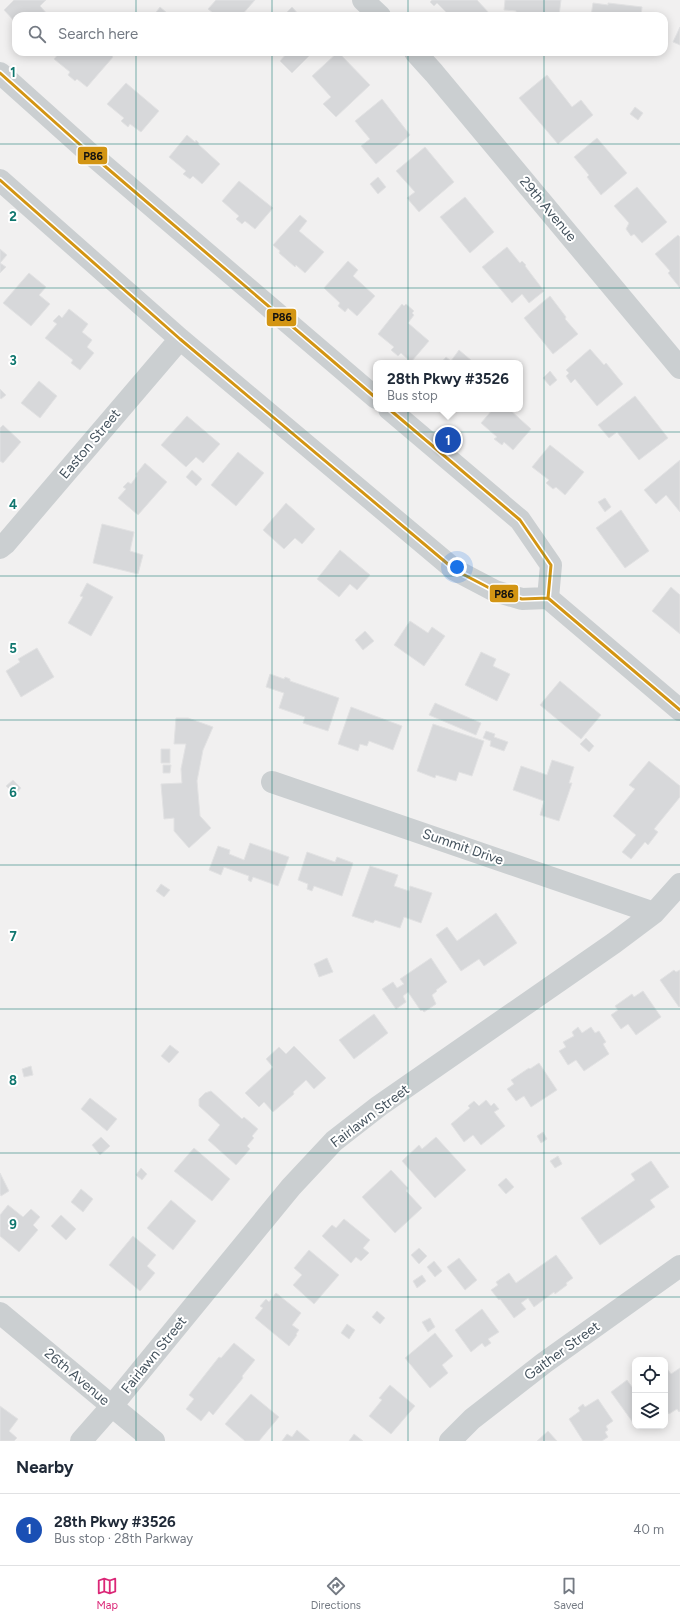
<!DOCTYPE html>
<meta charset="utf-8">
<style>
:root{--surface:#fff;--page:#f6f6f7;--text:#1f2937;--muted:#747a83;--line:#e0e1e3;--accent:#db2777}
body{margin:0;font-family:Figtree,sans-serif;background:var(--page);color:var(--text)}
.controls{position:absolute;right:12px;bottom:12px;display:grid;overflow:hidden;border-radius:8px;box-shadow:0 2px 10px #0003}
.controls button{width:36px;height:36px;display:grid;place-items:center;padding:0;border:0;border-bottom:1px solid var(--line);background:var(--surface);color:var(--text);font:20px sans-serif}
.you{position:absolute;left:457px;top:567px;width:14px;height:14px;margin:-10px;border:3px solid #fff;border-radius:50%;background:#1a73e8;box-shadow:0 0 0 6px #1a73e833}
.badge{display:grid;place-items:center;width:26px;height:26px;border-radius:50%;background:var(--accent);color:#fff;font-size:13px;font-weight:700}
.pin{position:absolute;translate:-50% -50%;border:2px solid #fff;box-shadow:0 1px 4px #0006}
.popup{position:absolute;left:373px;top:360px;width:150px;height:52px;box-sizing:border-box;display:grid;place-content:center;border-radius:8px;background:var(--surface);filter:drop-shadow(0 1px 3px #0005);font-size:13px;white-space:nowrap;color:var(--muted)}
.popup b{font-size:15px;color:var(--text)}
.popup::after{content:'';position:absolute;left:50%;top:100%;margin-left:-8px;border:8px solid transparent;border-top-color:var(--surface)}
.list{margin:0;padding:0;list-style:none}
h2{display:flex;justify-content:space-between;align-items:center;height:52px;margin:0;padding:0 16px;font-size:17px}
h2 small{font-size:13px;font-weight:400;color:var(--muted)}
.list li{display:grid;grid-template-columns:26px 1fr auto;gap:12px;align-items:center;box-sizing:border-box;height:72px;padding:0 16px;border-top:1px solid var(--line)}
.list b{display:block;font-size:15px;white-space:nowrap}
.list p{margin:0;font-size:13px;white-space:nowrap;color:var(--muted)}
.list em{font-size:13px;font-style:normal;color:var(--muted)}
.icon{flex:none;width:22px;height:22px;fill:none;stroke:currentColor;stroke-width:2;stroke-linecap:round;stroke-linejoin:round}
.map{position:relative;flex:none;width:680px;height:1441px;overflow:hidden}
.search{position:absolute;background:var(--surface);box-shadow:0 2px 10px #0003;left:12px;right:12px;top:12px;height:44px;display:flex;align-items:center;gap:10px;box-sizing:border-box;padding:0 14px;border-radius:12px;color:var(--muted);font-size:15px}
.sheet{height:124px;background:var(--surface)}
nav{display:flex;justify-content:space-around;align-items:center;box-sizing:border-box;height:56px;border-top:1px solid var(--line);background:var(--surface);font-size:11px;color:var(--muted)}
nav a{display:grid;justify-items:center;gap:2px}
nav .on{color:var(--accent)}
.map>svg:first-child{display:block}
.building{fill:#d7d8da;stroke:#e2e2e3}
.lines{fill:none;stroke-linecap:round;stroke-linejoin:round}
.minor{stroke:#cbcfd1;stroke-width:22}
.bus-1-casing{stroke:#fff;stroke-width:6}
.bus-1{stroke:#d39513;stroke-width:3}
.grid{fill:none;stroke:#0f766e;stroke-width:1;stroke-opacity:0.55}
.labels{text-anchor:middle;dominant-baseline:central;stroke-width:4;stroke-linejoin:round;paint-order:stroke}
.street-label{font-size:14px;fill:#45535e;stroke:#fff}
.grid-label{font-size:13px;text-anchor:middle;font-weight:bold;fill:#0f766e;stroke:#fff;stroke-width:4;stroke-linejoin:round;paint-order:stroke}
.line-badge{stroke:#fff;stroke-width:1.5}
.pale-badge-label{font-size:11px;text-anchor:middle;font-weight:bold;fill:#111}
</style>
<div class="map">
<svg width="680" height="1441" viewBox="0 0 680 1441">
<rect width="100%" height="100%" fill="#f1f0f0"/>
<path class="building" d="M14 0H46L40 6 49 16H16V23L4 10Z
M216 0H255L241 16H217L208 9Z
M432 0H477L490 14 488 16H450L437 3 434 6 430 2Z
M505 0H561L559 16H516V11L504 10Z
M593 3 608 5V3L642 7 641 16H591Z
M160 7 167 13 165 16H155L154 15Z
M292 7 300 16H283Z
M680 27V45L673 42Z
M60 52H108L113 57 87 87 77 79 75 81 68 75 70 72 54 59Z
M286 52H313L292 73 280 61 287 53Z
M338 52 370 85 336 117 323 104 331 97 312 76Z
M547 75 572 107 581 100 593 115 558 144 519 98Z
M126 83 159 111 141 132 130 124 128 127 121 121 124 118 107 104Z
M382 99 410 135 376 164 361 146 370 139 355 121Z
M635 107 643 113 638 120 630 114Z
M187 135 195 142 196 140 199 143 198 144 220 164 202 184 193 176 190 179 183 174 186 171 169 157Z
M597 138 627 173 601 195 587 177 589 175 574 157Z
M425 147 454 182 419 212 407 198 415 192 396 171Z
M378 177 386 187 378 194 370 184Z
M239 181 273 208 255 229 245 221 242 224 236 219 239 216 222 201Z
M637 187 667 222 642 243 634 234 631 236 626 229 629 223 614 206Z
M465 197 494 232 470 253 440 217Z
M300 215 307 221 299 231 324 252 305 273 296 265 295 267 279 253 280 251 273 245Z
M678 235 680 237V288L668 273 670 271 655 254Z
M507 247 520 263 522 261 526 265 525 266 544 291 529 303 522 294 512 303 482 267Z
M0 249 7 255 0 263 6 267 0 273Z
M348 261 358 270 353 276 375 296 357 316 348 308 345 312 338 306 340 303 324 288Z
M29 273 46 287 39 295 50 304 31 326 3 303Z
M550 296 566 317 565 319 578 334 553 354 524 318Z
M402 304 404 306 406 304 414 311 412 313 414 315 408 323 429 341 411 362 401 353 398 356 391 350 394 347 378 334Z
M69 309 88 324 82 332 92 340 87 347 94 353 80 370 71 363 73 360 45 338 57 324 53 321 59 315 62 318Z
M590 349 604 365 606 363 623 384 597 406 575 379 571 383 566 376 569 373 566 370Z
M459 350 472 361 470 363H441L446 357 451 361Z
M550 371 557 380 550 386 543 378Z
M39 381 57 396 40 418 21 403Z
M0 389 6 395 1 399 0 398Z
M635 396 668 438 639 460 617 432 609 438 598 425Z
M493 409H509L531 429 513 450 504 442 502 445 494 439 497 437 481 423Z
M187 416 220 444 203 463 196 457 186 467 161 445Z
M3 425 21 442 3 463 0 461V428Z
M550 445 584 472 565 495 556 487 553 489 546 483 549 480 532 467Z
M238 452 264 473 236 506 211 485Z
M680 460V512L666 495 656 504 644 490Z
M145 463 167 482 138 515 118 498 126 489 123 487 128 482 131 484 137 476 136 474Z
M192 470 202 479 196 486 186 477Z
M605 498 611 507 605 512 598 502Z
M286 503 315 529 302 544 295 538 284 549 263 530Z
M621 510 649 551 625 568 596 528Z
M102 524 134 532 130 551 143 555 138 574 93 563Z
M340 550 370 575 357 590 350 584 339 597 317 579Z
M87 583 113 597 91 636 68 623 83 597 80 596Z
M671 587 680 595V634L652 611Z
M410 621 428 633 432 627 445 636 424 666 394 645Z
M365 631 374 641 363 650 355 640Z
M37 648 54 677 21 697 6 671 20 662 18 659Z
M481 652 496 659 493 666 510 674 497 701 465 685Z
M270 674 284 679 285 677 290 679V681L339 698 328 731 303 723 305 717 279 708 284 693 266 687Z
M560 681 601 715 581 739 540 705Z
M435 703 481 723 476 735 429 715Z
M351 707 402 726 393 750 369 741 367 746 360 744 358 751 338 744Z
M176 718H188L213 727 203 750 197 781 200 816 211 828 189 848 174 831V818L164 819 161 784 182 783 181 769 186 744H174Z
M433 724 484 741 472 776 459 772 456 781 436 775 435 778 417 771Z
M486 731 495 734 494 737 508 742 504 751 490 746 491 741 483 738Z
M586 738 594 746 589 752 580 744Z
M161 749H170V763H161Z
M552 760 574 767 569 783H572L559 821 540 815 544 801 513 790 521 766 547 775Z
M649 761 680 786V797L654 829 658 832 648 845 645 842 631 859 622 852 636 835 613 816 635 789 629 785Z
M163 765H171L170 773H163Z
M13 780 21 788 15 795 6 786Z
M250 843 289 857 278 886 253 877 251 882 248 880 249 876 224 867 221 875 209 870 218 846 230 850 229 854 244 860Z
M307 852 335 862 337 857 353 863 342 896 314 886 312 891 307 889 308 884 298 880Z
M370 866 398 875 394 886 409 891 410 886 432 893 421 923 404 917 400 928 375 920 373 923 352 916Z
M161 884 170 890 164 897 156 891Z
M496 913 517 943 484 966 479 959 461 971 436 935 447 927 457 941Z
M327 958 333 972 319 977 314 964Z
M431 958 447 982 436 990 437 991 432 995 436 1004 424 1012 422 1010 421 1011 408 992 403 996 406 1002 396 1009 382 989 393 982 397 988 404 984 400 979Z
M674 970 676 972 680 970V1006L679 1007 660 980Z
M643 991 661 1017 636 1035 628 1024 621 1029 611 1015 618 1010 615 1006 632 994 634 997Z
M374 1014 388 1033 354 1059 339 1040Z
M578 1027 582 1033 591 1027 595 1033 599 1031 606 1042 603 1044 609 1054 584 1071 576 1060 568 1065 559 1051 566 1047 563 1042 574 1036 572 1032Z
M170 1045 179 1052 169 1063 161 1056Z
M294 1046 326 1078 314 1089 306 1080 293 1092 294 1094 273 1112 264 1102 259 1107 245 1093 273 1067 266 1059 279 1047 286 1054Z
M539 1063 557 1090 531 1107 524 1096 516 1101 507 1089 514 1084 511 1080 529 1068 530 1069Z
M31 1066 33 1075 24 1077 22 1069Z
M211 1091 242 1119 244 1117 258 1129 252 1136 254 1138 247 1146 250 1149 236 1165 208 1140 220 1125 199 1106V1099L205 1093Z
M90 1098 117 1119 107 1131 81 1109Z
M486 1100 491 1106 494 1103 499 1109 494 1112 505 1126 481 1145 473 1135 464 1142 451 1124 470 1108 468 1106 474 1101 479 1106Z
M543 1132 547 1139 541 1143 537 1136Z
M101 1137 110 1146 100 1155 92 1145Z
M436 1137 466 1170 435 1198 402 1161 419 1145 422 1149Z
M194 1148 230 1179 212 1201 174 1171Z
M558 1156 562 1164 555 1168 550 1161Z
M651 1161 669 1187 650 1200 655 1207 600 1245 581 1218 635 1180 631 1174Z
M141 1168 147 1174 142 1180 136 1175Z
M391 1170 408 1188 406 1191 422 1208 395 1233 362 1197Z
M0 1173 9 1191 1 1196 0 1194Z
M506 1178 514 1187 506 1194 498 1185Z
M81 1189 93 1199 83 1212 71 1202Z
M171 1200 196 1221 173 1250 147 1228Z
M8 1205 23 1217 31 1209 40 1217 33 1225 38 1230 19 1252 0 1236V1215Z
M61 1215 76 1229 66 1240 51 1226Z
M344 1219 370 1240 363 1248 369 1253 361 1261 356 1257 351 1263 322 1236 332 1225 336 1228Z
M133 1236 156 1255 147 1266 155 1273 140 1291 109 1265Z
M419 1248 427 1256 419 1264 411 1255Z
M309 1250 339 1275 314 1304 293 1285 302 1275 294 1268Z
M556 1255 573 1278 566 1283 567 1285 555 1294 554 1292 534 1307 528 1298 521 1303 526 1309 514 1318 500 1299 499 1300 491 1290 498 1285 496 1282 509 1273 516 1283Z
M459 1258 477 1280 465 1290 447 1267Z
M434 1261 442 1271 435 1277 427 1267Z
M422 1275 426 1281 417 1288 413 1281Z
M276 1293 301 1313 292 1325 299 1330 296 1334 297 1335 289 1346 255 1318 263 1308 260 1306 266 1299 269 1302Z
M482 1309 499 1332 488 1339 491 1343 485 1347 482 1343 471 1352 455 1330Z
M377 1311 385 1318 380 1324 372 1317Z
M430 1318 435 1327 428 1332 422 1322Z
M347 1324 355 1330 349 1339 341 1333Z
M435 1333 453 1356 442 1365 448 1373 430 1388 405 1358Z
M234 1343 255 1360 242 1376 243 1378 213 1415 209 1411 201 1421 186 1409 194 1399 189 1395 219 1357 221 1358Z
M665 1366 671 1374 680 1368V1411L679 1412 677 1409 669 1414 667 1411 665 1412Z
M627 1380 632 1387 635 1385V1424H634L611 1392Z
M390 1385 415 1406 391 1434 369 1416 382 1400 379 1398Z
M251 1394 279 1417 259 1441H245L225 1424Z
M598 1399 613 1421 606 1426 608 1430 605 1432 608 1437 602 1441H583L569 1419 580 1411 578 1408 583 1404 585 1407Z
M0 1406 18 1419 9 1431 17 1438 14 1441H0Z
M297 1430 310 1441H282L287 1434 292 1437Z
M548 1431 557 1441H537Z
M354 1434 363 1441H349Z"/>
<g class="lines">
<path class="minor" d="M363 0 380 16
M415 52 434 73 680 368
M0 73 86 150 376 398
M0 180 180 339 455 570 495 591 522 599 548 598 680 710
M389 409 520 520 551 565 548 598
M0 548 5 544 180 339
M272 782 654 913
M0 1313 154 1441
M81 1441 111 1407 291 1187 334 1141 379 1106 614 943 654 913 680 884
M450 1441 472 1419 544 1363 680 1266"/>
<defs>
<path id="bus-1" d="M0 73 86 150 376 398
M0 180 180 339 455 570 495 591 522 599 548 598 680 710
M389 409 520 520 551 565 548 598"/>
</defs>
<use href="#bus-1" class="bus-1-casing"/>
<use href="#bus-1" class="bus-1"/>
</g>
<path class="grid" d="M136 0V16M272 0V16M408 0V16M544 0V16M136 52V1441M272 52V1441M408 52V1441M544 52V1441M0 144H680M0 288H680M0 432H680M0 576H680M0 720H680M0 865H680M0 1009H680M0 1153H680M0 1297H680"/>
<g class="labels">
<g class="street-label">
<text transform="translate(548 209) rotate(50)">29th Avenue</text>
<text transform="translate(90 444) rotate(-50)">Easton Street</text>
<text transform="translate(463 847) rotate(19)">Summit Drive</text>
<text transform="translate(370 1116) rotate(-37)">Fairlawn Street</text>
<text transform="translate(562 1351) rotate(-36)">Gaither Street</text>
<text transform="translate(154 1355) rotate(-51)">Fairlawn Street</text>
<text transform="translate(77 1377) rotate(40)">26th Avenue</text>
</g>
</g>
<g class="grid-label">
<text x="13" y="77">1</text>
<text x="13" y="221">2</text>
<text x="13" y="365">3</text>
<text x="13" y="509">4</text>
<text x="13" y="653">5</text>
<text x="13" y="797">6</text>
<text x="13" y="941">7</text>
<text x="13" y="1085">8</text>
<text x="13" y="1229">9</text>
</g>
<g class="line-badge">
<rect x="77" y="146" width="31" height="19" rx="4" fill="#d39513"/>
<rect x="266" y="308" width="31" height="19" rx="4" fill="#d39513"/>
<rect x="489" y="584" width="30" height="19" rx="4" fill="#d39513"/>
</g>
<g class="pale-badge-label">
<text x="93" y="160">P86</text>
<text x="282" y="321">P86</text>
<text x="504" y="598">P86</text>
</g>
</svg>
<div class="controls">
<button><svg class="icon" aria-label="locate" viewBox="0 0 24 24"><circle cx="12" cy="12" r="6"/><path d="M12 2v4M12 18v4M2 12h4M18 12h4"/></svg></button>
<button><svg class="icon" aria-label="layers" viewBox="0 0 24 24"><path d="M12 4l9 5-9 5-9-5zM3 14l9 5 9-5"/></svg></button>
</div>
<div class="you"></div>
<div class="pin badge" style="left:448px;top:440px;background:#1a4fb4">1</div>
<div class="popup"><b>28th Pkwy #3526</b>Bus stop</div>
<div class="search"><svg class="icon" aria-label="search" viewBox="0 0 24 24"><circle cx="10" cy="10" r="6"/><path d="M15 15l6 6"/></svg>Search here</div>
</div>
<section class="sheet">
<h2>Nearby<small></small></h2>
<ul class="list">
<li><span class="badge" style="background:#1a4fb4">1</span><div><b>28th Pkwy #3526</b><p>Bus stop · 28th Parkway</p></div><em>40 m</em></li>
</ul>
</section>
<nav>
<a class="on"><svg class="icon" aria-label="map" viewBox="0 0 24 24"><path d="M3 6l6-2 6 2 6-2v14l-6 2-6-2-6 2zM9 4v14M15 6v14"/></svg>Map</a>
<a><svg class="icon" aria-label="directions" viewBox="0 0 24 24"><path d="M12 3l9 9-9 9-9-9zM9 14v-3h6M13 9l2 2-2 2"/></svg>Directions</a>
<a><svg class="icon" aria-label="saved" viewBox="0 0 24 24"><path d="M7 4h10v16l-5-4-5 4z"/></svg>Saved</a>
</nav>
